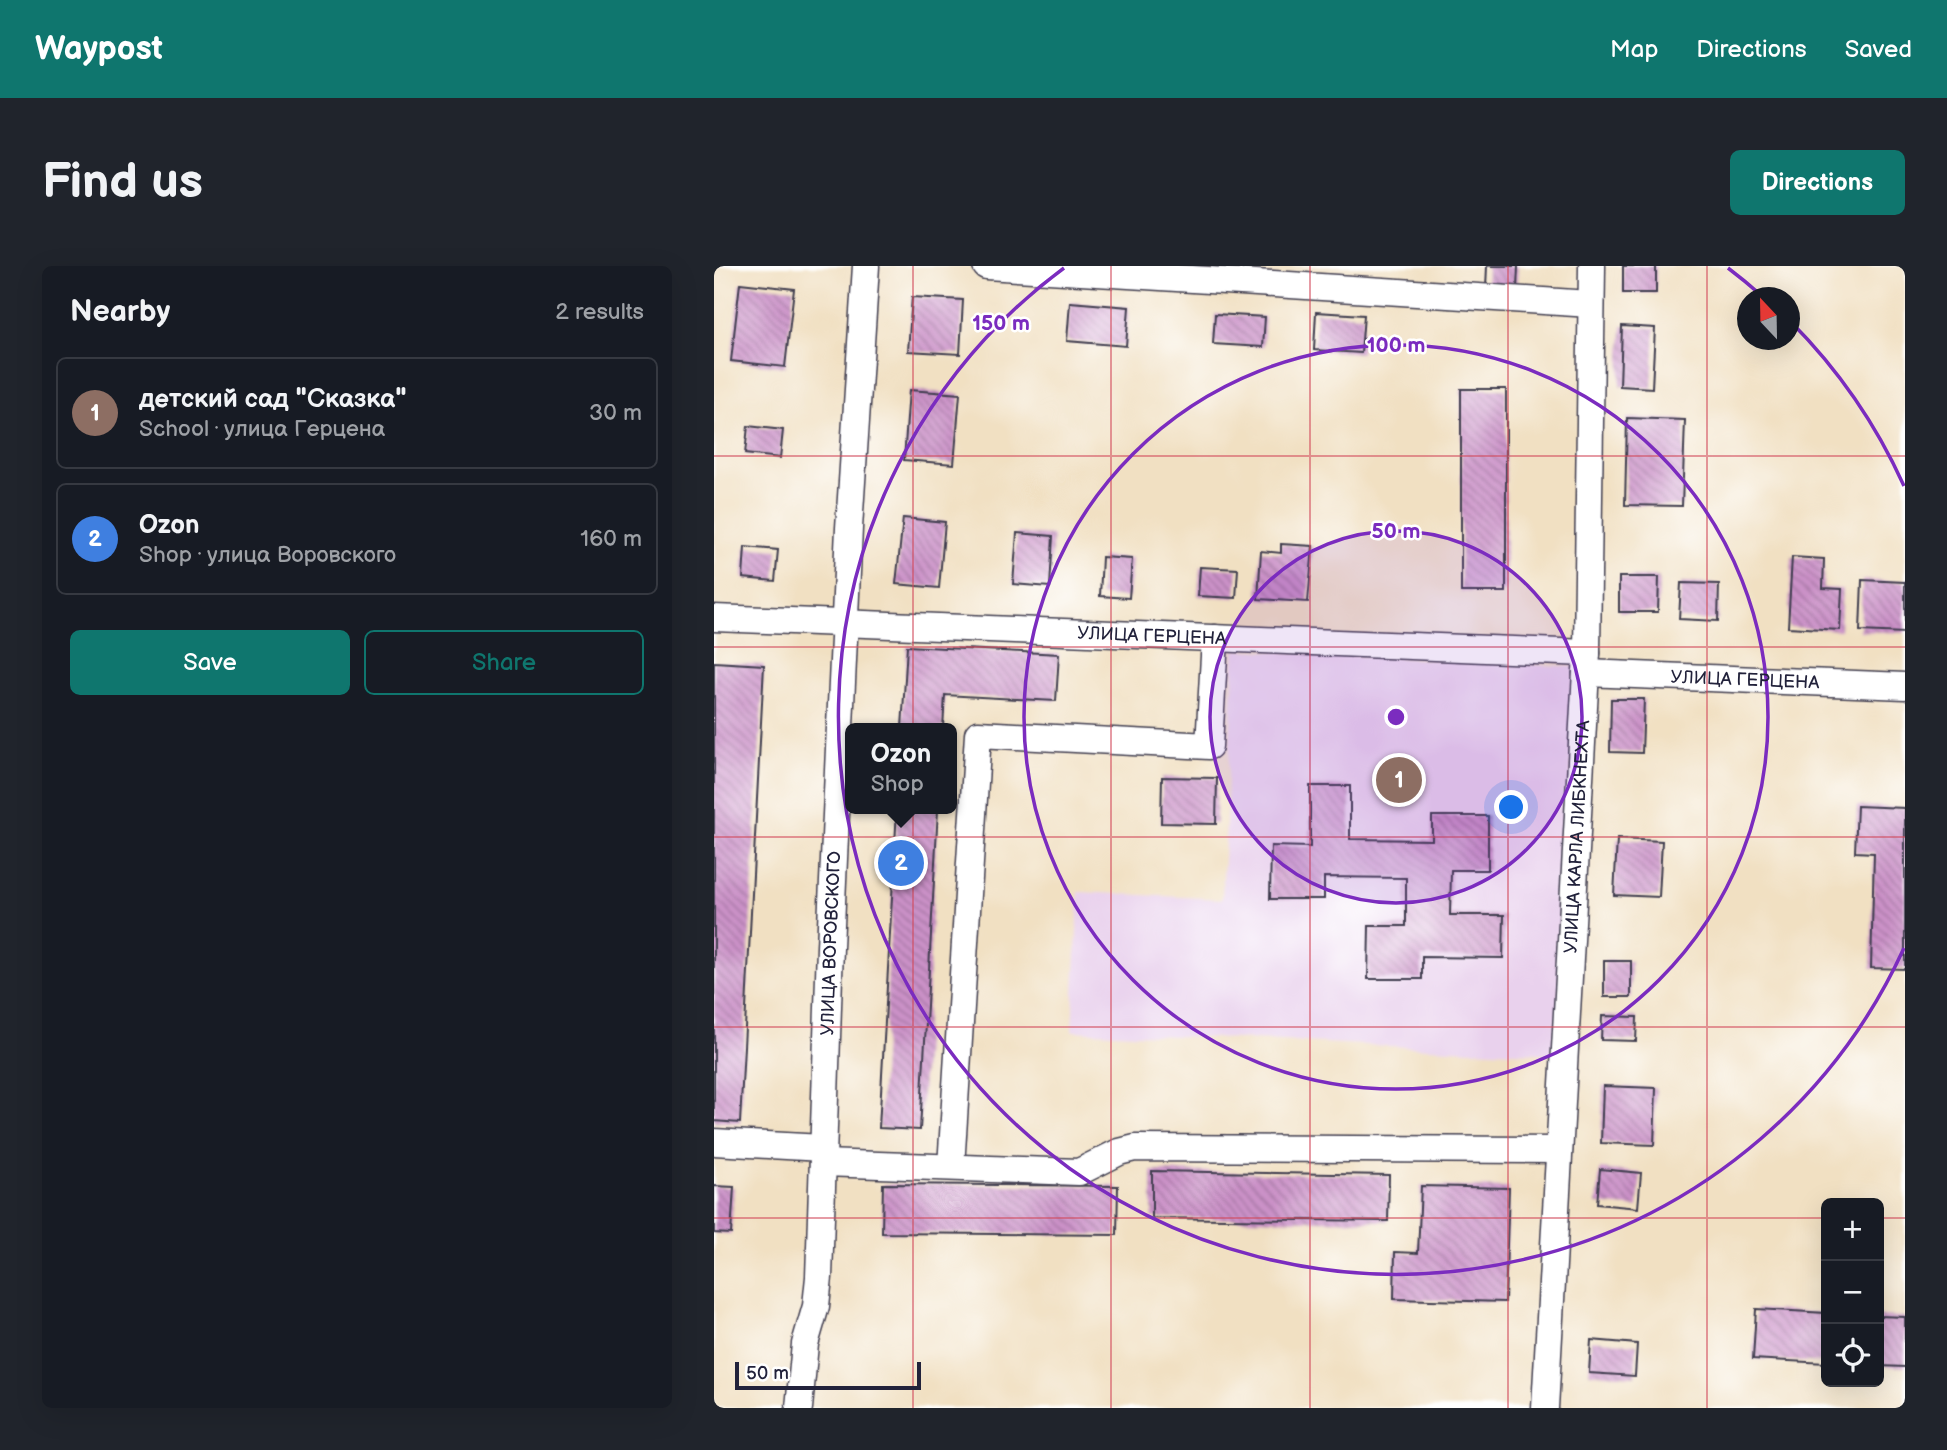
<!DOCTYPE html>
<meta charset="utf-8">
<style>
:root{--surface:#171b24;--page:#20242c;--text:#f1f3f6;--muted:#9ea1a6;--line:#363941;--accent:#0f766e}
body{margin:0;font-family:"Balsamiq Sans",sans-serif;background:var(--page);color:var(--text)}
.controls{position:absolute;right:21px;bottom:21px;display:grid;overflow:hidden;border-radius:10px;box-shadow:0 7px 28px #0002}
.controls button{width:63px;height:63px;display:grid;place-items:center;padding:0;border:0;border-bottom:2px solid var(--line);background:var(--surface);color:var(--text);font:35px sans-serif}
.compass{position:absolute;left:1023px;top:21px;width:63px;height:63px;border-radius:50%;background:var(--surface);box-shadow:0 7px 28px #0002;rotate:338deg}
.scale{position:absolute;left:21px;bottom:18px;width:186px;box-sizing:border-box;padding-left:7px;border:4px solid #22223b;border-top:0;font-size:19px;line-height:24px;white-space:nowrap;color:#22223b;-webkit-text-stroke:5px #fff;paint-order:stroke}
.you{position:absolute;left:798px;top:542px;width:24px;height:24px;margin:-18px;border:5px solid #fff;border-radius:50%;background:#1a73e8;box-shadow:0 0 0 10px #1a73e833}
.badge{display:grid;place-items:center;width:46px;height:46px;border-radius:50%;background:var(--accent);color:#fff;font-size:23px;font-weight:700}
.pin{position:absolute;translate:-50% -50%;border:4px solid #fff;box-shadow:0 2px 7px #0006}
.popup{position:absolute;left:131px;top:457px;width:112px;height:91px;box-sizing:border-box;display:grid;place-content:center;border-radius:10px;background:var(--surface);filter:drop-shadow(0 2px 5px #0005);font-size:23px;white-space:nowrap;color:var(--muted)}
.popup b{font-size:26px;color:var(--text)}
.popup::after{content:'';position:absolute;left:50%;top:100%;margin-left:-14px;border:14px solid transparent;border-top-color:var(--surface)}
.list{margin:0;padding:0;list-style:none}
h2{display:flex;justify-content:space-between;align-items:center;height:91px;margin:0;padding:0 28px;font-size:30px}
h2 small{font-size:23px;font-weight:400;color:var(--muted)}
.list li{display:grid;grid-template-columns:46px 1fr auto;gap:21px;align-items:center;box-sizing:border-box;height:112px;margin:0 14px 14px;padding:0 14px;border:2px solid var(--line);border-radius:10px}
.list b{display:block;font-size:26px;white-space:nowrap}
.list p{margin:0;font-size:23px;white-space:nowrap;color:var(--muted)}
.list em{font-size:23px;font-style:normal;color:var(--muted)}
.actions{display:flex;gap:14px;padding:21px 28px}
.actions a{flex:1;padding:16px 0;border:2px solid var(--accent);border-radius:10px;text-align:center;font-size:24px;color:var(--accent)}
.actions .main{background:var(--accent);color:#fff}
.icon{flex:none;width:38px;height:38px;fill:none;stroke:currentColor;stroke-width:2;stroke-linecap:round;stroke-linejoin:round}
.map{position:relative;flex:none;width:1191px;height:1142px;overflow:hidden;border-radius:10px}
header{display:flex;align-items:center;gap:42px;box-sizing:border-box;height:98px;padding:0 35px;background:var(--accent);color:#fff}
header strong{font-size:33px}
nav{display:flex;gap:38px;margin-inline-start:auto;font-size:24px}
.intro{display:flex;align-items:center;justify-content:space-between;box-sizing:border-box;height:168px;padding:0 42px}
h1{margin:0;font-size:49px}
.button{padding:18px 32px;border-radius:10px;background:var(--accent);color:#fff;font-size:24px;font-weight:700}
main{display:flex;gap:42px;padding:0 42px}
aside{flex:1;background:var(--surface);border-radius:10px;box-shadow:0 7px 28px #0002}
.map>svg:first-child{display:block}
.built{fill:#e9d1ed}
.building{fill:url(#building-back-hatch)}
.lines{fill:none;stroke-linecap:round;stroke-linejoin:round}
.minor-casing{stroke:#413e4f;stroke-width:29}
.minor{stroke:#fff;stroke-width:26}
.grid{fill:none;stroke:#d1495b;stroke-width:2;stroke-opacity:0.55}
.ring{fill:none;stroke:#7b2cbf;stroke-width:3.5}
.labels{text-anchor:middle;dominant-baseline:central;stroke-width:5;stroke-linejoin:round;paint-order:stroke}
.street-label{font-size:18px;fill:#22223b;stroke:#fff}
.centre{fill:#7b2cbf;stroke:#fff;stroke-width:3.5}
.ring-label{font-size:21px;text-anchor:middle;font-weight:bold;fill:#7b2cbf;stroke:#fff;stroke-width:5;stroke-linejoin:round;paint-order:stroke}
</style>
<header>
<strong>Waypost</strong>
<nav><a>Map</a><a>Directions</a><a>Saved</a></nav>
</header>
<div class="intro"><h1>Find us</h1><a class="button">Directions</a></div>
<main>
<aside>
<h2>Nearby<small>2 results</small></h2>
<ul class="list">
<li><span class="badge" style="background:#8d6e63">1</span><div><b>детский сад &quot;Сказка&quot;</b><p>School · улица Герцена</p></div><em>30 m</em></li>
<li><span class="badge" style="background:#3f7fe0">2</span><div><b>Ozon</b><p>Shop · улица Воровского</p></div><em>160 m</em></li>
</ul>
<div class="actions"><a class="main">Save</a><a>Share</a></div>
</aside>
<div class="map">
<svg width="1191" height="1142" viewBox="0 0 1191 1142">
<defs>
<pattern id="building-back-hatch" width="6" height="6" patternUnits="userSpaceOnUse" patternTransform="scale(1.75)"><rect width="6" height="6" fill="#cb91c7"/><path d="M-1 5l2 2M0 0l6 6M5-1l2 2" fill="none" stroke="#a476a3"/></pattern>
</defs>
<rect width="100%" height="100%" fill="#fff"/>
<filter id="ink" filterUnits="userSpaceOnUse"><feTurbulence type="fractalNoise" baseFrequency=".0143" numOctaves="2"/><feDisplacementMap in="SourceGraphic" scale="14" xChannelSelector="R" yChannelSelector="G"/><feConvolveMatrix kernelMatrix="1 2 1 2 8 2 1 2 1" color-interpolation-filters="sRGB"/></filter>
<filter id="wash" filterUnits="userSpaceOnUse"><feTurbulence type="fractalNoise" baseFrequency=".00686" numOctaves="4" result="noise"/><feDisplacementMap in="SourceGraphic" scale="28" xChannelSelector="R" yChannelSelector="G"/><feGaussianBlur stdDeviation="1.57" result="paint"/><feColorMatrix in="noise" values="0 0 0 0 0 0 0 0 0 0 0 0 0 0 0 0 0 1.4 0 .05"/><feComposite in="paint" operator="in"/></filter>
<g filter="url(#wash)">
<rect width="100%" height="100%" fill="#f1e0c2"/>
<path class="built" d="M521 384 862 401 843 788 358 765 365 626 508 633Z"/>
<g id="blocks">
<path class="building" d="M773 0H804L803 23 772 22Z
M909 0H942V27H909Z
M26 17 80 23 71 101 17 95Z
M198 31 249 34 246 88 194 85Z
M356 36 415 41 412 80 353 75Z
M602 46 650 49 647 87 600 84Z
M501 48 551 51 549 81 499 78Z
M908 60 941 62 938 122 906 120Z
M747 123H792V326H747Z
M195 124 246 128 240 198 190 194Z
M913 152 971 154 968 240 911 239Z
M34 160 69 164 66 192 31 188Z
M189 252 231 256 225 322 182 318Z
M303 267 339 270 336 321 299 318Z
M567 278 599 280 594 336 544 333 547 285 567 287Z
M31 281 64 284 61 315 29 312Z
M388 291 418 293 415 332 386 330Z
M1078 291 1110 293 1109 322 1128 323 1126 364 1074 361Z
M486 301 524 303 522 332 484 330Z
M905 311H945L944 346H905Z
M1148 314 1191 316V367L1146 365Z
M967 317 1005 318 1004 355 965 353Z
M193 380 345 388 342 435 231 429 229 462H188Z
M0 396 50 399 26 857 0 855Z
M897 433H930L928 487 896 486Z
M448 511 503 512 502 558 447 557Z
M596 520H636V573L718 574V550H774V604H737L736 649H790L789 692 708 691V713H654L655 660H692V612L610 611V633H556L557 580 596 581Z
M1143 540 1191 542V703L1157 702 1160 587 1141 586Z
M183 543H224L206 864 165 862Z
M903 573 948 575 945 631 900 629Z
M890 695H917V731H890Z
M888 750 923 751 922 775 887 774Z
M889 820 942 822 940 879 887 877Z
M886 903 927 907 924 942 883 938Z
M438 905 675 909 674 955 438 952Z
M169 918 404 920 403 969 168 967Z
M0 920 20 921 17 968 0 967Z
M707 920 795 922 791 1036 680 1033 681 986 704 987Z
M1042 1043 1112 1047V1097L1039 1093Z
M1165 1050 1191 1051V1101L1165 1100Z
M877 1074 923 1078 921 1110 875 1107Z"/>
</g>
</g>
<g filter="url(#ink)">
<use href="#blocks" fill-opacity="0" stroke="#413e4f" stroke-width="2"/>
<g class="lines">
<defs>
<g id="minor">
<path d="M272 0 877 38"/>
<path id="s1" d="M0 352 873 387"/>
<path id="s2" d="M872 407 1191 420"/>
<path d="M0 876 109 882"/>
<path d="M109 897 365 906 405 886 421 882 845 884"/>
<path d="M237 901 264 468 495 480 501 372"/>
<path id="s3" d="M85 1142 91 1078 102 1040 105 1011 116 681 135 262 152 0"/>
<path id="s4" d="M831 1142 873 387 878 0"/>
</g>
</defs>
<use href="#minor" class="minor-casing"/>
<use href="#minor" class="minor"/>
</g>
</g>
<path class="grid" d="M199 0V1142M397 0V1142M596 0V1142M794 0V1142M993 0V1142M0 190H1191M0 381H1191M0 571H1191M0 761H1191M0 952H1112M1165 952H1191"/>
<circle cx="682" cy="451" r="186" fill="#7b2cbf" fill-opacity=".12"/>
<g class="ring">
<circle cx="682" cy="451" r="186"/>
<circle cx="682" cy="451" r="372"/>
<path d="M1190 682A558 558 0 1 1 350 2M1014 2A558 558 0 0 1 1048 30M1077 56A558 558 0 0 1 1190 220"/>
</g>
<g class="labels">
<g class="street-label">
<text stroke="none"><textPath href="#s1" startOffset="438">УЛИЦА ГЕРЦЕНА</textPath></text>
<text stroke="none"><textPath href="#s2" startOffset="159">УЛИЦА ГЕРЦЕНА</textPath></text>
<text stroke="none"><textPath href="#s4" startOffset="572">УЛИЦА КАРЛА ЛИБКНЕХТА</textPath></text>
<text stroke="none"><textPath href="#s3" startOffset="467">УЛИЦА ВОРОВСКОГО</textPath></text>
</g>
</g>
<circle cx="682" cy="451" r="10" class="centre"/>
<g class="ring-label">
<text x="287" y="64">150 m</text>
<text x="682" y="86">100 m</text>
<text x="682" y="272">50 m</text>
</g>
</svg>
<div class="controls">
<button>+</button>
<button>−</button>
<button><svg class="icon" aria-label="locate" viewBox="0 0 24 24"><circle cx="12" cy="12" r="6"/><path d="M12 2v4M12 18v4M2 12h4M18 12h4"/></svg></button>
</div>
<svg class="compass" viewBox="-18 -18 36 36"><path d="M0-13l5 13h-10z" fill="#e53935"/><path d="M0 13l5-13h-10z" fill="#9ea1a6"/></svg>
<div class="scale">50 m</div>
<div class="you"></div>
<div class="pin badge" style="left:685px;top:514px;background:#8d6e63">1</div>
<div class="pin badge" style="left:187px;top:597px;background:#3f7fe0">2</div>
<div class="popup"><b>Ozon</b>Shop</div>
</div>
</main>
